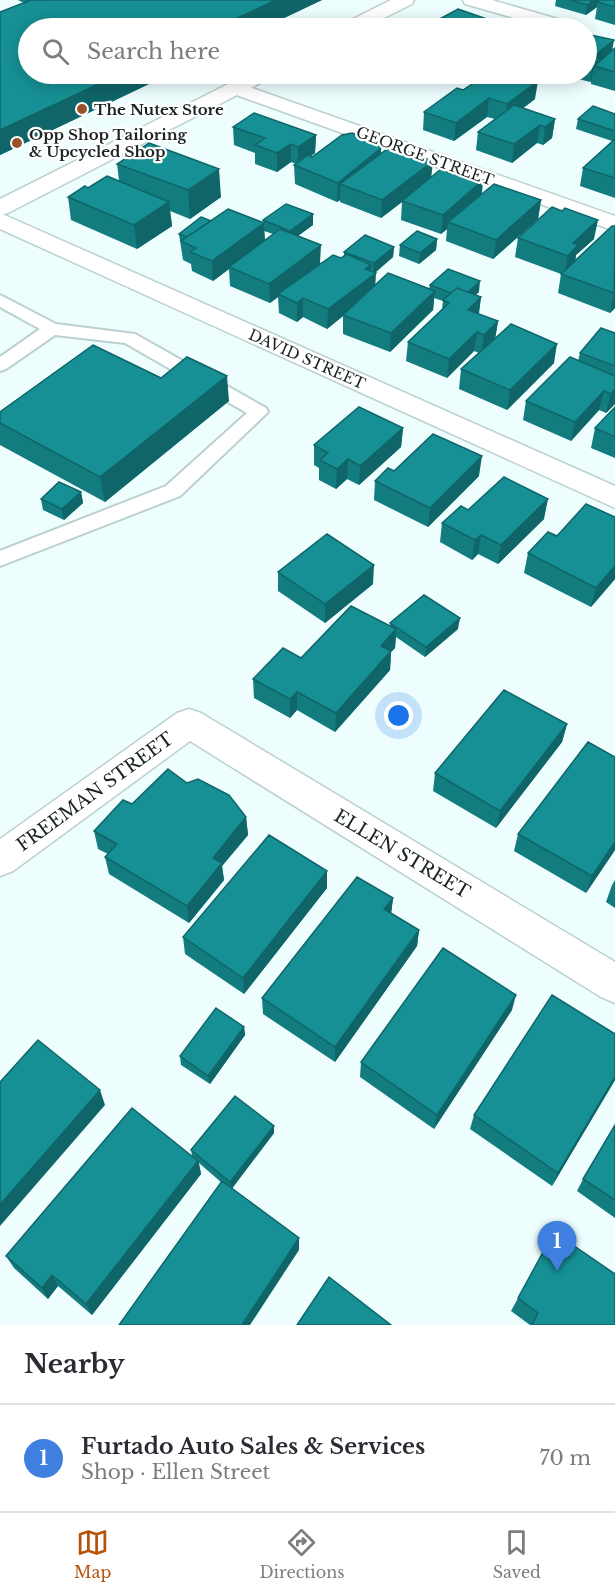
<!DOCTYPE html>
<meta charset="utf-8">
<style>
:root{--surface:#fff;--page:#f7f7f7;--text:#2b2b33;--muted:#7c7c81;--line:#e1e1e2;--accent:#b45309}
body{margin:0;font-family:"Libre Baskerville",serif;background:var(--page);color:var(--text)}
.you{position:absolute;left:399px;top:716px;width:21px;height:21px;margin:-15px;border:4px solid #fff;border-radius:50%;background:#1a73e8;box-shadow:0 0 0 9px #1a73e833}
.badge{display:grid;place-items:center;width:39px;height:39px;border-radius:50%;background:var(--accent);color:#fff;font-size:20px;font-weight:700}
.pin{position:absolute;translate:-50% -50px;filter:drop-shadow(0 2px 3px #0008)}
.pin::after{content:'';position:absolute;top:32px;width:21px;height:18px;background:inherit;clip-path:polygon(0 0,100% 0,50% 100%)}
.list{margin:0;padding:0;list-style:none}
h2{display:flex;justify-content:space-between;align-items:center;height:78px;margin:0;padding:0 24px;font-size:26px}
h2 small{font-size:20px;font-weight:400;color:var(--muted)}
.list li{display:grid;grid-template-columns:39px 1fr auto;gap:18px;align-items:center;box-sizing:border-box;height:108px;padding:0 24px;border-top:2px solid var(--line)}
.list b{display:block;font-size:22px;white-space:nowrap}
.list p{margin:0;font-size:20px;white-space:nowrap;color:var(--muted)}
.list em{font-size:20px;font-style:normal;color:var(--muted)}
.icon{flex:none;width:33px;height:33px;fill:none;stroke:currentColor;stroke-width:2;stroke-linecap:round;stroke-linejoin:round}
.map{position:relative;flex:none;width:615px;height:1325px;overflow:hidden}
.search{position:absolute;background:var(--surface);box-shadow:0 3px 15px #0003;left:18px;right:18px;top:18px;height:66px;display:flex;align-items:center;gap:15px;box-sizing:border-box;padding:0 21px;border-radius:33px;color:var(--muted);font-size:22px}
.sheet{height:186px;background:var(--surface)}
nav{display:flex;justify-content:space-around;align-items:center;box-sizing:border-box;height:84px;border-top:2px solid var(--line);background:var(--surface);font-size:16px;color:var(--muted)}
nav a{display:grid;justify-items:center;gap:3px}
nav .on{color:var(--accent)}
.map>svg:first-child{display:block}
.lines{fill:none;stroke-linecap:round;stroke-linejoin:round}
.lane-casing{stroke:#bcd0d0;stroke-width:4}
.street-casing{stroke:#bcd0d0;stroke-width:3}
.secondary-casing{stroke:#bcd0d0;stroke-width:3}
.lane{fill:#fff;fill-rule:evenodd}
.street{fill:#fff;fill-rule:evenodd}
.secondary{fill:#fff;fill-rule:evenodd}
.wall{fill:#137c7f;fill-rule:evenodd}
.shaded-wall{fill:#0f6568}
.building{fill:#169094;stroke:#0f6568;stroke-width:1.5}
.poi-dot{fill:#98512a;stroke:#fff;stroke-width:2}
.labels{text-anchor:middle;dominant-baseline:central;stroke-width:4.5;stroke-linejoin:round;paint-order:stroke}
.far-poi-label{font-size:15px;font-weight:bold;fill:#1b2323;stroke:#fff;text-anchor:start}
.far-street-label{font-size:15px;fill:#1b2323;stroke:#fff}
.street-label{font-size:18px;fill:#1b2323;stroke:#fff}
</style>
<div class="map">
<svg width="615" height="1325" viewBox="0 0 615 1325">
<rect width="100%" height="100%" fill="#eefefe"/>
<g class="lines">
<defs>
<path id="lane" d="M0 295 56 324 135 334 266 408 268 412 180 496 0 566V551L166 486 247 413 125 343 55 335 6 369 0 371V357L40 329 0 307Z"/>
<path id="street" d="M463 0H492L575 24 578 28H549L465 4Z
M235 82 615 216V231L228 92 225 88 228 84Z
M0 213 615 486V508L0 229Z
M189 709 201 713 615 962V1003L601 997 190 741 13 871 0 876V839L177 713Z"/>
<path id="secondary" d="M391 0H414L412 4 364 28H340L343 24Z
M248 74H273L270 78 8 213 0 215V199Z"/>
</defs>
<use href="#lane" class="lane-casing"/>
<use href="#street" class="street-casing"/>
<use href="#secondary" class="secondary-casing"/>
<use href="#lane" class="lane"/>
<use href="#street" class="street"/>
<use href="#secondary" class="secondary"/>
</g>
<path class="wall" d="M18 0H322L263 28H28V74H170L0 155 24 3Z
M556 0H615V25L595 19 597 7 586 15 555 6Z
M586 34 612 50 615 48V91L591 84V81L590 82 560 74H586Z
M446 74H514L535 99 523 108 555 119 552 138 543 145 537 143 512 163 476 150 478 132 495 119 487 117 454 141 423 130 424 112 463 90 478 80 464 75 459 78Z
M615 114V198L580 186 583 168 612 141 576 129 578 119Z
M233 127 316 135 315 153 311 156 312 157 381 148V154L432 177 450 173 483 180 482 193 541 200 538 219 493 259 446 241 447 229 441 234 401 220 402 202 381 218 340 202V200L337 202 295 184 294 165 296 164 291 162 277 172 255 164V153L234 145Z
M117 164 221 197 190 219 170 211 172 226 137 249 71 220 68 197 88 188 119 181Z
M313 214V225L297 236 320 263 341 258 344 256V252L394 247 393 257 375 273V286L429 289 430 285 479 292 475 295 481 297 479 314 498 321 495 338 554 363 507 410 459 389 461 369 479 353 474 351 447 378 406 361 408 342 442 309 443 301 434 298 433 310 390 352 343 334V316L327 329 303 317 297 322 279 313 278 297 270 303 230 286 229 269 213 281 192 271 191 264 183 260 179 234 211 221 263 223V220ZM264 231 273 234 265 241Z
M615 226V308L610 313 558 293 561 274 515 257 518 238 594 239 576 255 575 260Z
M437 239 436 250 419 264 399 256 400 245Z
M615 333V404L606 413 599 410 571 441 523 420 526 401 578 361 580 353Z
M161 378 229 401 105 502 0 445V412Z
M615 407V458L591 448 595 428Z
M403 428 401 447 359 485 347 479 336 489 319 480V468L314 465V445Z
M394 471 479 476 428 527 374 500 375 481Z
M81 492 83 503 64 520 43 510 41 499Z
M468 510 544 519 498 564 478 554 472 560 440 542 442 523Z
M615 517V579L591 607 524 573 528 553 557 536Z
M278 572 373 584 325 623 278 591Z
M390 623 458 629 425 657 396 637 395 648 391 652 390 670 335 732 297 710 290 718 254 698 253 679 301 658 390 626Z
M567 724 562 742 496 828 433 791 435 773Z
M187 783 246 817 248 835 222 866 224 880 189 923 109 874 105 857 108 854 98 849 94 831 132 804Z
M518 834 615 850 586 893 514 851Z
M327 871V888L244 994 185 954 183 937Z
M615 880V908L606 902 612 885Z
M393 898 391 913 419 930 417 946 335 1062 263 1014 262 998Z
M512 1010 434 1129 360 1077 361 1062Z
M244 1027 245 1035 210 1084 181 1065 180 1056Z
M615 1034V1080L552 1186 470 1129 474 1115Z
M615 1125V1218L577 1191 583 1179Z
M274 1126V1133L232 1188 299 1238V1250L199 1163 201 1174 92 1315 58 1286 48 1299 14 1268 6 1256 192 1156 191 1150Z
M518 1298 615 1325H530L511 1311Z"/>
<path class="shaded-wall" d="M276 0H322L263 28H216Z
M594 0H606L597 2V7L586 15 587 5Z
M614 40 611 57 594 66 591 81 590 82 593 64V57Z
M120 74H170L0 155V130Z
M459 74H464V75L459 78Z
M538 81 535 99 505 122 507 104Z
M489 98 487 117 454 141 456 123Z
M555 119 552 138 543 145 545 127Z
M540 125 537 143 512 163 514 144Z
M316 135 315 153 298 165V147Z
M291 144V162L277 172V153Z
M381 148 380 166 340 184V200L337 202 338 183Z
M433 161 431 180 402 201V202L381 218 382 200Z
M219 169 221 197 190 219 188 190Z
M483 180 481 199 448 222 447 229 441 234 443 215Z
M541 200 538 219 493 259 496 240Z
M169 202 172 226 137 249 134 225Z
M313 214V225L290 242V231Z
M598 220 594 239 576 255 575 264 564 275 568 256 573 243Z
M264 223 265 242 229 267V269L213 281 212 261Z
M437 239 436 250 419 264 420 253Z
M321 245 320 264 278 294V297L270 303 269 284Z
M394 247 393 257 373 274 374 263Z
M371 265 370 277 376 273 375 292 343 315V316L327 329 328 309 365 269Z
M480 281 479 292 461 309 462 298Z
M435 291 433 310 390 352 391 333Z
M614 293H615V308L610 313Z
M481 297 478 317 468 310Z
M303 298V317L297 322V303Z
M498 321 495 340 481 354 484 335Z
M477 332 474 351 447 378 449 359Z
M557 344 554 363 507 410 510 390Z
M227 376 229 401 105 502 100 477Z
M615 389V404L606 413 611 394Z
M604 391 599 410 571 441 575 422Z
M403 428 401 447 359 485 360 466Z
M482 456 479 476 428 527 430 508Z
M348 459 347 479 336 489 337 469Z
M81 492 83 503 64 520 62 509Z
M548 499 544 519 498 564 501 545Z
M481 535 478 554 472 560 475 540Z
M374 565 373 584 325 623V604Z
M615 566V579L591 607 596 588Z
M460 618 458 629 425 657 426 647Z
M396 629 395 648 391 652 390 670 335 732 336 713 381 646Z
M297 692V710L290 718V699Z
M567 724 562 742 496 828 500 811Z
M246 817 248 835 222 866 224 880 189 923 187 906 213 858Z
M615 842V850L586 893 592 876Z
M327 871V888L244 994 243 978Z
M393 898 391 915 384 909Z
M419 930 417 946 335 1062V1047Z
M516 995 512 1010 434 1129 437 1115Z
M244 1027 245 1035 210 1084 208 1076Z
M615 1077V1080L552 1186 558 1173Z
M100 1090 105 1105 0 1226V1205Z
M274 1126V1133L231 1190 230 1182Z
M198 1161 201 1174 92 1315 86 1304Z
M299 1238V1250L250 1325H242Z
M52 1275 58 1286 48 1299 42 1288Z"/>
<path class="building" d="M31 0H276L216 28H28V74H120L0 130V12Z
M570 0H594L587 5Z
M600 0H615V7L597 2Z
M458 9 510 27 508 28H423Z
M539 19 572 28H527Z
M586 34 614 40 593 57 600 59 593 64 586 63Z
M615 48V72L594 66Z
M487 74H514L538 81 507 104 489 98 456 123 424 112 457 88 463 90Z
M514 105 555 119 545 127 540 125 514 144 478 132Z
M593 106 615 114V131L578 119Z
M254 113 316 135 298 147 291 144 277 153 255 145 265 138 233 127Z
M352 133 378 142 381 148 338 183 294 165 308 155 312 157 342 135Z
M615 139V178L583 168Z
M149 143 219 169 188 190 117 164Z
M391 146 433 161 382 200 340 184Z
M441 169 450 173 453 170 483 180 443 215 402 201Z
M107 176 169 202 134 225 68 197 85 186 88 188Z
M494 184 541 200 496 240 448 222Z
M286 204 313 214 290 231 263 220Z
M552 207 562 211 565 208 598 220 573 243 578 245 568 256 518 238Z
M228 209 264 223 212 261 190 252 196 248 181 241Z
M201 217 211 221 187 237 179 234Z
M612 226H615L614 293 561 274Z
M280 229 321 245 269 284 229 267Z
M417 231 437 239 420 253 400 245Z
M365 235 394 247 374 263 344 252Z
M347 254 371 265 365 269 376 273 328 309 303 298 297 303 278 294 333 255 341 258Z
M448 269 480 281 468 292 457 288 451 293 430 285Z
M388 273 435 291 391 333 343 315Z
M457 288 481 297 468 310 498 321 484 335 477 332 449 359 408 342 449 303 443 300Z
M511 324 557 344 510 390 461 369Z
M601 328 615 333V366L580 353Z
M93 345 161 378 187 357 227 376 100 477 0 423V412Z
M570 357 615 376V389L611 394 604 391 575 422 526 401Z
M359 407 403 428 360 466 348 459 337 469 320 460 328 453 314 445Z
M615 407V437L595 428Z
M433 434 482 456 430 508 375 481 388 468 394 471Z
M504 477 548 499 501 545 481 535 475 540 442 523 461 506 468 510Z
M59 482 81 492 62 509 41 499Z
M586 504 615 517V566L596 588 528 553 548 532 557 536Z
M327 534 374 565 325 604 278 572Z
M424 595 460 618 426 647 390 623Z
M351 606 396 629 381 646 391 651 336 713 297 692 290 699 253 679 283 648 301 658Z
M504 690 567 724 500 811 435 773Z
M588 742 615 757V842L592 876 518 834Z
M168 769 187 783 198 779 229 795 246 817 213 858 222 863 187 906 105 857 117 844 94 831 123 800 132 804Z
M269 835 327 871 243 978 183 937Z
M357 877 393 898 384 909 419 930 335 1047 262 998Z
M443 948 516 995 437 1115 361 1062Z
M552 995 615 1034V1077L558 1173 474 1115Z
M216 1008 244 1027 208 1076 180 1056Z
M38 1040 100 1090 0 1205V1082Z
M235 1096 274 1126 230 1182 191 1150Z
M132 1108 198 1161 86 1304 52 1275 42 1288 6 1256Z
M615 1125V1200L583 1179Z
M222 1181 299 1238 242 1325H119Z
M554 1232 615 1274V1325H532L538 1313 518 1298Z
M329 1277 391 1325H297Z"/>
<g class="poi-dot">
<circle cx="82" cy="109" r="6"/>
<circle cx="17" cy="143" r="6"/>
</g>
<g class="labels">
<g class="far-poi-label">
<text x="94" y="109">The Nutex Store</text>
<text x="29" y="134">Opp Shop Tailoring<tspan x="29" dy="17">&amp; Upcycled Shop</tspan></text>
</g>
<g class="far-street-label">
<text transform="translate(425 156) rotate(20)">GEORGE STREET</text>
<text transform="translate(307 359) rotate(24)">DAVID STREET</text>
</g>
<g class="street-label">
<text transform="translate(95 792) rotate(-36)">FREEMAN STREET</text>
<text transform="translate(402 854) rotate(31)">ELLEN STREET</text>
</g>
</g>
</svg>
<div class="you"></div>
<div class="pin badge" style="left:557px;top:1271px;background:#3f7fe0">1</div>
<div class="search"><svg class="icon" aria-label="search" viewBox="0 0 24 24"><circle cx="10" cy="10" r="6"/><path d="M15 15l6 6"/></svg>Search here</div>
</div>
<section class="sheet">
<h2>Nearby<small></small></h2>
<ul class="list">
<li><span class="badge" style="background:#3f7fe0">1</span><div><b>Furtado Auto Sales &amp; Services</b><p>Shop · Ellen Street</p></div><em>70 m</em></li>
</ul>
</section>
<nav>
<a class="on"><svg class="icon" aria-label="map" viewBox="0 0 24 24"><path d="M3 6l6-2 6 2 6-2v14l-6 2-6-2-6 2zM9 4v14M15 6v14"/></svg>Map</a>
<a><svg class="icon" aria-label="directions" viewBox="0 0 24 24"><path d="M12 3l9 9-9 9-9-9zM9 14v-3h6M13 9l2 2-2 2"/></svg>Directions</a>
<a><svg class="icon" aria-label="saved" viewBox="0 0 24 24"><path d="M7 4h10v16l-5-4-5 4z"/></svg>Saved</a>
</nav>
